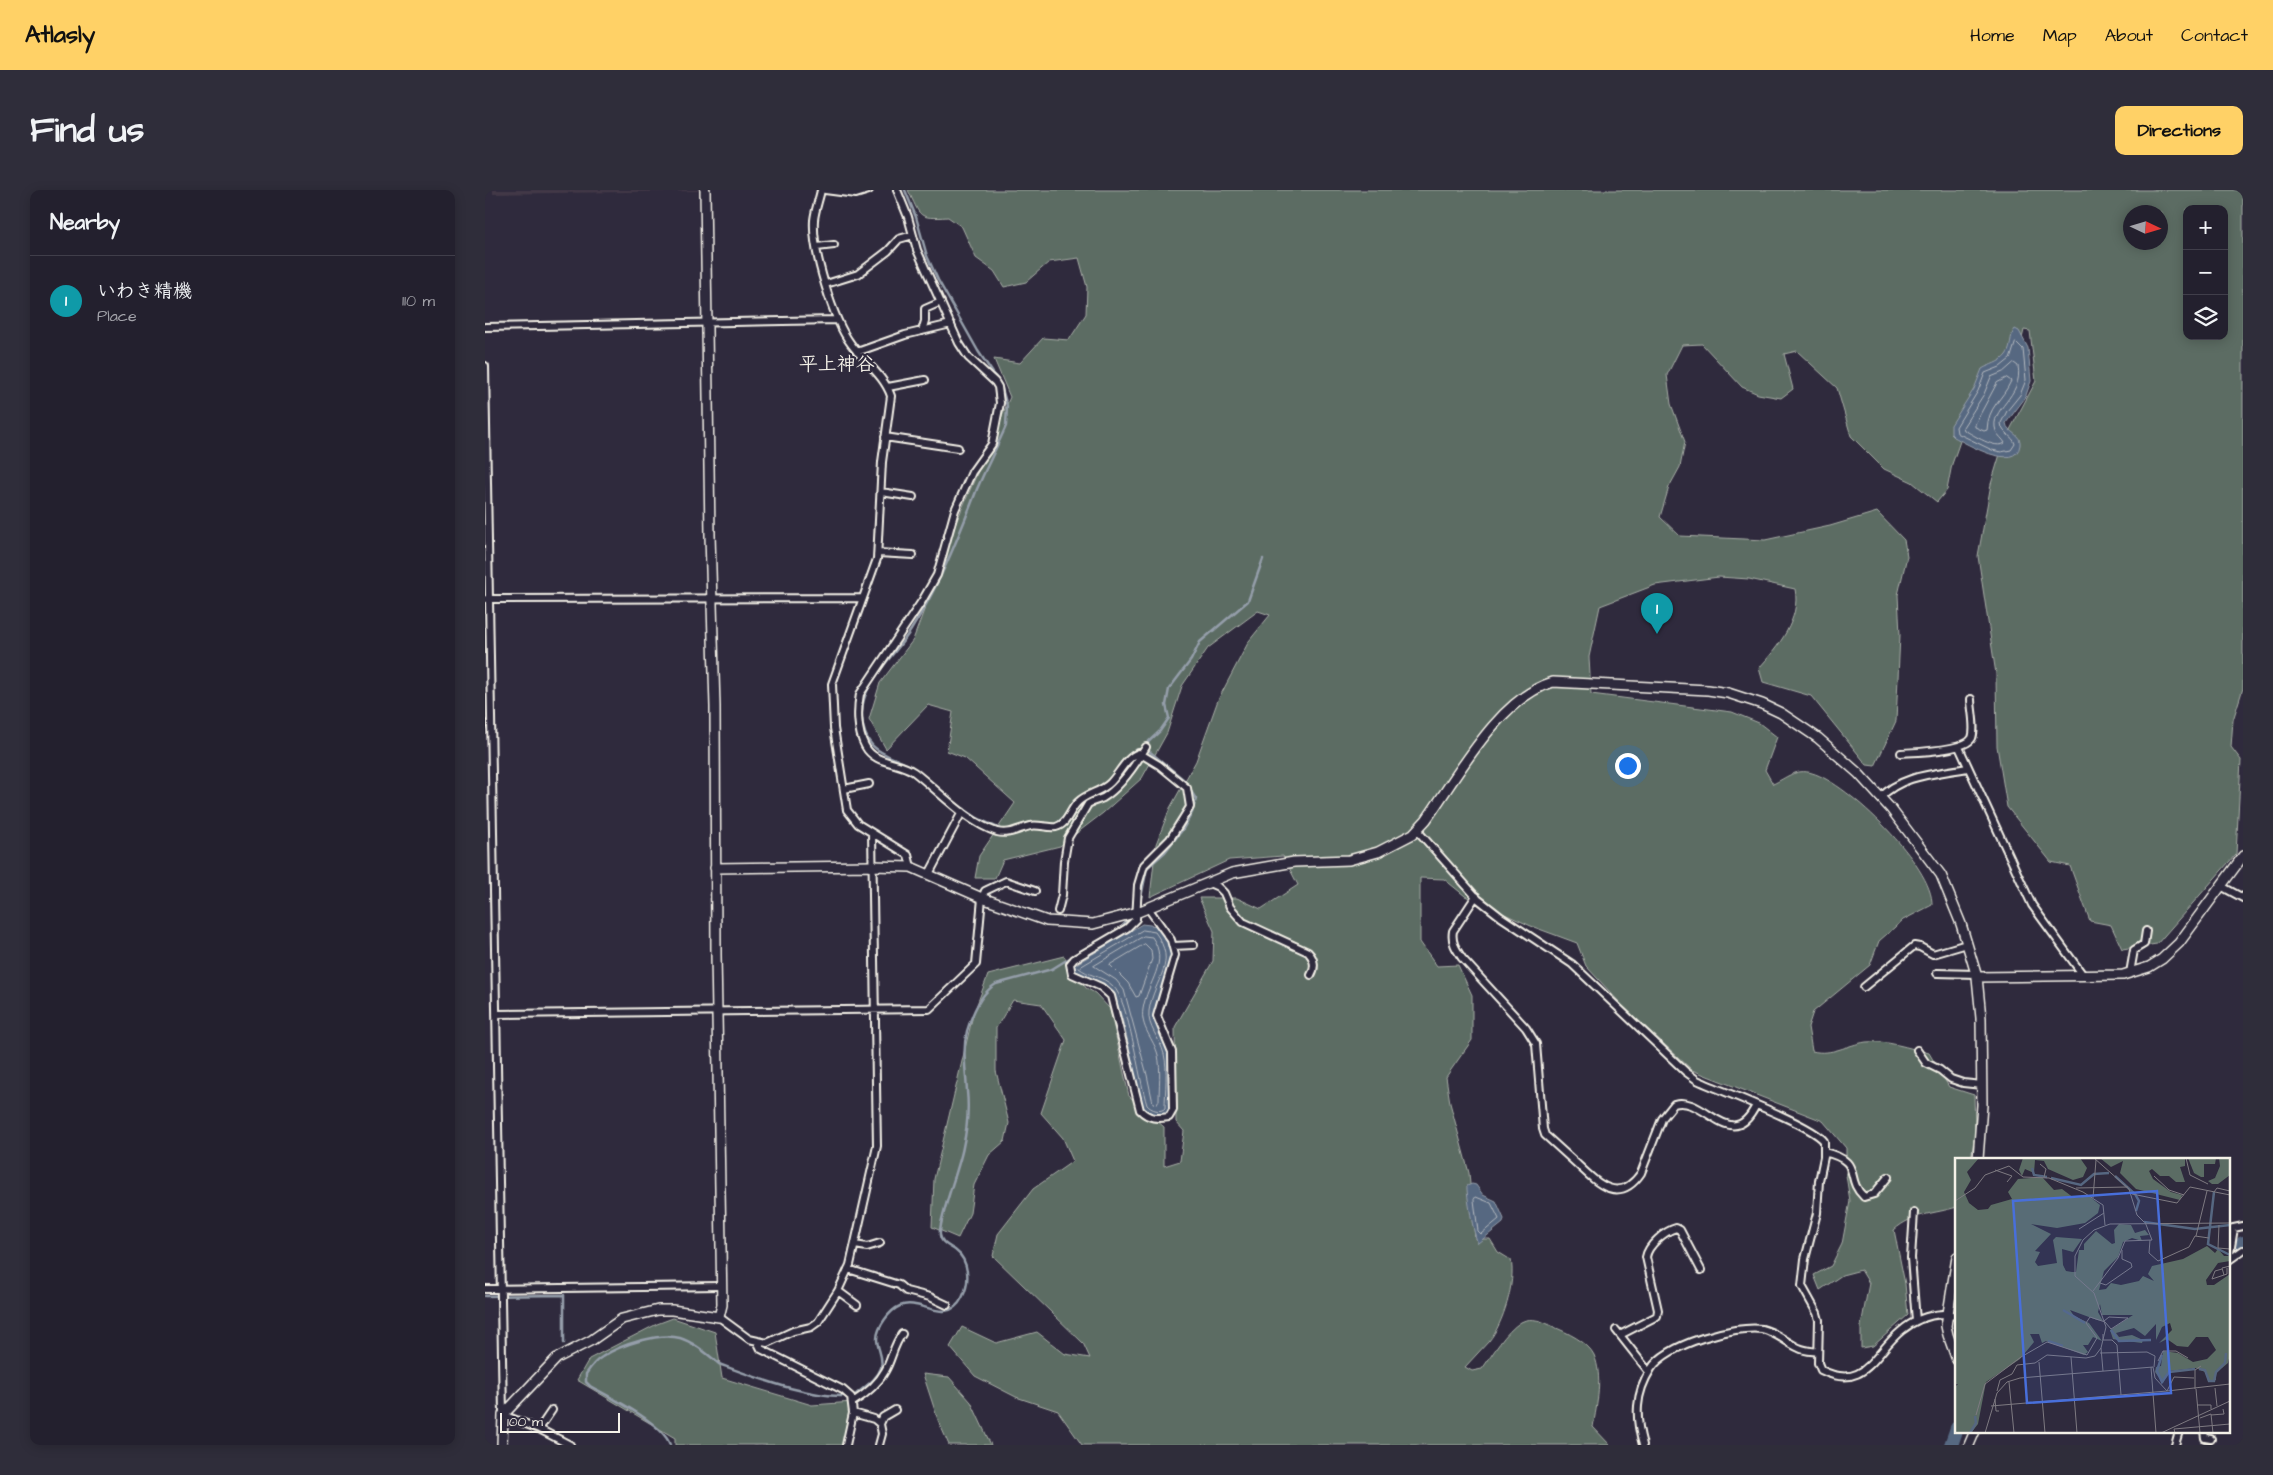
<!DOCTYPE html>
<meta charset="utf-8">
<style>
:root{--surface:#23202e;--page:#2f2d3a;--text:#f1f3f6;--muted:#a3a3aa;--line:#403e4a;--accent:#ffd166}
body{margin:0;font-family:"Architects Daughter","Klee One",sans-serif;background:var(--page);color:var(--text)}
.controls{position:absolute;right:15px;top:15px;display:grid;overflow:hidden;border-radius:10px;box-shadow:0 2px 12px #0003}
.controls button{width:45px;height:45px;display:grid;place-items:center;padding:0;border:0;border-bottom:1px solid var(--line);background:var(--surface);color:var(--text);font:25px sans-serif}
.compass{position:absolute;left:1638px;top:15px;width:45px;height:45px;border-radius:50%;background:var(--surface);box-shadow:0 2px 12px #0003;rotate:94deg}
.scale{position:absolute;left:15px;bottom:12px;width:120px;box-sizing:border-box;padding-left:5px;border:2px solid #f4f1e8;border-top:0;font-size:14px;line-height:18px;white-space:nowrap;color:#f4f1e8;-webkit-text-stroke:4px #2f2a3d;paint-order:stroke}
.you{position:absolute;left:1142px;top:575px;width:18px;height:18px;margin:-12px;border:4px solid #fff;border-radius:50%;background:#1a73e8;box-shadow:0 0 0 8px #1a73e833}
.badge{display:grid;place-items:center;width:32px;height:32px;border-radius:50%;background:var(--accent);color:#fff;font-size:16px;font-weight:700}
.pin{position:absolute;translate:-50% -41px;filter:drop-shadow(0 1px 2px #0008)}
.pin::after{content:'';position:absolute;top:26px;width:18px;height:15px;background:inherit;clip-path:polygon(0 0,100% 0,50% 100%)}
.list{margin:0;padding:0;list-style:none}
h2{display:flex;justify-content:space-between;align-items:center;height:65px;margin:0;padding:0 20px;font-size:21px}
h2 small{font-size:16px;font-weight:400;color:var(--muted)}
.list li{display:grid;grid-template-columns:32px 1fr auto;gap:15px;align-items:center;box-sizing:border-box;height:90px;padding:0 20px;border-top:1px solid var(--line)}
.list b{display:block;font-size:19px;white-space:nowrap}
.list p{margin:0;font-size:16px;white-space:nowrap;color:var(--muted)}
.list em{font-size:16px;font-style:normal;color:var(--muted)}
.icon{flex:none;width:28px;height:28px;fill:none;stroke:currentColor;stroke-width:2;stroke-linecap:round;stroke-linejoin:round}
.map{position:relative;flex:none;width:1758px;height:1255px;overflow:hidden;border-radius:10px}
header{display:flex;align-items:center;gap:30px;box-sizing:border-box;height:70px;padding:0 25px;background:var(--accent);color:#111}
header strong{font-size:24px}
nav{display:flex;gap:28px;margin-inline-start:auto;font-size:18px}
.intro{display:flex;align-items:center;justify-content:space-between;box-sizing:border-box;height:120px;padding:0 30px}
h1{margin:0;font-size:35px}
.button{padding:12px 22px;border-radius:10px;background:var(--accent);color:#111;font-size:18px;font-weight:700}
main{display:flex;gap:30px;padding:0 30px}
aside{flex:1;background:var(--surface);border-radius:10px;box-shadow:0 2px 12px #0003}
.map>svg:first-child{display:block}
.built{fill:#423847}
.green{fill:#5b6c64;stroke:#a8aea6;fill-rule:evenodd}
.water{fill:#566781;stroke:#959eaa}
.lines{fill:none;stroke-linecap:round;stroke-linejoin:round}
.shore{stroke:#b5babf;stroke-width:1}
.stream{stroke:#959eaa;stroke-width:2.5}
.river{stroke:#566781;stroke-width:14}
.street-casing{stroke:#f4f1e8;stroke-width:10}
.secondary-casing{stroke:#f4f1e8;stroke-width:12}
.street{stroke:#2f2a3d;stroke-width:6}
.secondary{stroke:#2f2a3d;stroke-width:9}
.labels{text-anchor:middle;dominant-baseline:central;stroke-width:4.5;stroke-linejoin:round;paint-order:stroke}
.quarter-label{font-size:19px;font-weight:bold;fill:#f4f1e8;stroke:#2f2a3d}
.inset-river{fill:none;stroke:#566781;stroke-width:2.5}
.inset-road{fill:none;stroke:#7e7a81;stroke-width:1}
.view{fill:#486fdb;fill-opacity:0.15;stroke:#486fdb;stroke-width:2.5}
.inset-edge{fill:none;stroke:#f4f1e8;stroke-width:2.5}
</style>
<header>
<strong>Atlasly</strong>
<nav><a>Home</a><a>Map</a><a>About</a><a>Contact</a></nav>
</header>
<div class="intro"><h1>Find us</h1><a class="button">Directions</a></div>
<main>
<aside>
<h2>Nearby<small></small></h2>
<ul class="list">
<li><span class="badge" style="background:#0f9aa8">1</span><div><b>いわき精機</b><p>Place</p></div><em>110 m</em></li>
</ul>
</aside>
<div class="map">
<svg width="1758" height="1255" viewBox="0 0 1758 1255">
<rect width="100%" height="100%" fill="#2f2a3d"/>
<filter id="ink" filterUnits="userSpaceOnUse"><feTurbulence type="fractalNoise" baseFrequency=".02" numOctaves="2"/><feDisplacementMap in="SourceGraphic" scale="10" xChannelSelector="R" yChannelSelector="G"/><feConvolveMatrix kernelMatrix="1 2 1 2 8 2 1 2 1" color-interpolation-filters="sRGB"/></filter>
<g filter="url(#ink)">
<path class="built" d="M8 0H215V1L8 4Z"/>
<path class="green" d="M423 0H1758V498L1748 530 1746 557 1756 570 1751 664 1672 754 1637 759 1626 735 1605 731 1585 676 1566 672 1522 617 1512 556 1511 484 1493 366 1506 294 1519 251 1551 191 1545 141 1539 140 1535 157 1480 237 1467 274 1462 300 1452 312 1427 292 1399 279 1366 246 1352 198 1312 161 1299 164 1308 199 1296 208 1273 204 1257 197 1217 154 1197 155 1182 185 1186 214 1200 252 1195 277 1184 297 1175 327 1195 346 1280 350 1345 336 1392 322 1419 350 1422 366 1413 405 1415 445 1411 531 1390 576 1382 575 1326 506 1278 492 1274 478C1293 457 1316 429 1310 399L1264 389 1234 387 1170 395 1115 416 1104 467 1106 504 1247 522 1274 533 1292 547 1280 580 1288 594C1301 588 1311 578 1327 583 1363 593 1449 677 1447 715L1418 730 1394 751 1385 775 1328 822 1323 837 1327 861C1347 866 1361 855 1381 852 1401 850 1424 858 1444 863L1464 897 1489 905 1490 943 1486 969H1472V1017C1449 1024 1428 1023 1409 1040L1420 1094 1423 1125 1388 1156 1376 1158V1136L1384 1093 1376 1080 1357 1085 1335 1100 1329 1085 1346 1076 1357 1054 1365 1011 1361 985V958L1338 931 1207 880 1137 815 1101 776 1092 753 1046 736 980 706 959 689 935 688V752L952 776 973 775 987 805V850L961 887 965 913 984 983 990 1049H1005L1013 1062 1026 1070C1031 1092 1018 1134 1004 1151 996 1160 988 1168 980 1177L987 1181 997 1179C1008 1164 1020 1142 1036 1132 1047 1126 1059 1132 1069 1137 1081 1142 1103 1152 1109 1165 1118 1187 1112 1214 1108 1237L1125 1255H597L573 1221 531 1207 490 1186 465 1157 477 1137 511 1153 552 1142 580 1164 605 1168 598 1153 508 1066 513 1044 548 999 588 971 578 948 556 923 581 850 556 814 528 810 511 838V881L524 933 520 951 504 965 489 995 485 1023 473 1048 447 1037 449 989 488 825 503 785 579 766 601 798 610 803 625 819 644 906 679 937V976L695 971 699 941 691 932 690 837 728 771 729 741 714 708H752L776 719 813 695 798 666 744 670 665 707 671 654 685 618 711 571 733 510 764 451 785 425 773 421 723 458 697 496 682 543 657 588 618 623 575 656 518 670 510 688H490L494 666 530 613 480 568 462 561 468 522 443 515 401 559 384 529 395 493 428 450 473 328 525 207 509 169 535 173 558 148 584 150 601 124 602 97 594 68 564 72 541 92 519 97 509 81 491 68 477 37 463 27C432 29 436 27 423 0ZM1702 19H1739V146H1702ZM1646 22H1676V52H1646Z
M188 1128 230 1142 237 1188 327 1215 368 1212 360 1255H190V1248L92 1190 104 1169 172 1134Z
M438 1184 464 1187 486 1212 506 1255H464L453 1230Z"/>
<path class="water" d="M1530 139 1534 141 1543 158 1546 191 1540 208 1521 233C1522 243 1537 244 1535 255 1531 283 1480 253 1469 247L1466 244V235L1489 199 1497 179C1505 174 1515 173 1521 165 1527 158 1524 146 1530 139Z
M657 734 673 736 684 752 687 765 669 826 684 862 685 919 683 924C672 926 665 926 658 918 650 895 639 813 624 799 614 790 600 788 589 782L588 776Z
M987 994 991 995 998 1005 1011 1011 1019 1029 1018 1033 993 1053C989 1047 981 1002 982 996Z"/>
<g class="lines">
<path class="shore" d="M1531 152 1538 159 1541 190 1535 205 1522 221 1516 233C1517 245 1528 245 1530 254L1526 260 1516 262 1507 260 1472 243 1471 237 1493 201 1500 183 1515 177 1525 169Z
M1529 173 1533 176C1539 207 1503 219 1511 241 1513 246 1518 249 1520 253 1510 260 1489 245 1479 240L1478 237 1499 204 1506 187 1518 182Z
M1522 188 1526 191C1517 211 1503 216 1502 240L1499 241 1490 237V234L1512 193Z
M658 740 670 742C694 775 669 787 664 821 662 837 675 848 679 864 683 880 680 901 680 918 676 923 666 920 662 915 654 890 644 811 628 796 618 786 603 786 594 778Z
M659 746 667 747C685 773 662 792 658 819 655 838 669 849 673 865 676 880 674 897 674 911L672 914 668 913 662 885 639 800 631 790 609 776Z
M660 754 666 760 667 769 654 806 651 807 643 793 625 775Z
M991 1007 1006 1013 1014 1029 996 1044 993 1041 989 1010Z"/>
<path class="stream" d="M420 0 431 27 442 66 453 90 493 161 516 195 522 216 521 236C512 257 501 278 492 299 474 346 454 396 426 440 410 466 374 494 377 527 379 561 399 563 423 575
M660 555 675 541 684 528 681 515 684 499 706 470 715 452 763 411 778 369
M639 571C646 561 653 556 664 561L698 589 711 609 707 623 698 639 680 662 662 678 655 712
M428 578 455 600
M466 610 492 628 517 640
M571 634 580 626
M525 639 551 633
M636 738 645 727
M0 1106 79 1105V1153
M185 1255C178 1233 125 1207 105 1196L101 1192V1184C105 1178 110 1171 117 1167 134 1155 175 1142 195 1148 208 1152 224 1165 234 1174 272 1188 330 1211 370 1205 379 1197 392 1190 396 1178 399 1167 392 1159 392 1149 392 1137 405 1120 415 1116 435 1107 462 1137 477 1108 485 1093 485 1071 470 1060 464 1056 456 1053 455 1045 453 1031 475 976 478 957 482 939 484 920 482 901 481 880 477 861 482 841 487 824 496 803 511 794L567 779 588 766"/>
<path class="river" d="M1744 1064 1758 1053
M1466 1255 1472 1238"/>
<defs>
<path id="street" d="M336 0C334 10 330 20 329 30 327 61 348 130 366 154 379 172 399 185 406 206L397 272 392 369 347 494 349 538 362 620 373 634 423 665 426 677
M340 0 371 4 384 0
M412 0 423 27 432 60 474 153 483 167 510 192 513 197 515 213 507 254 487 282 470 320 452 385 437 411 375 504C372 520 372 541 380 556 390 575 414 571 429 582 454 601 481 632 512 642 524 645 533 639 545 636 553 634 562 638 571 637 583 634 585 619 593 612 602 603 616 602 625 593 634 584 641 567 654 563L674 575 702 598 705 617 685 649 659 675 653 695 651 729 642 738 589 769 585 774 587 784 616 797 626 806 655 920C664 929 672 929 684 927L688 920 687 862 672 826 690 765 686 750 663 718
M332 57 349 55
M341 94 373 84 403 61 414 49 428 45
M0 137 351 130
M437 141 440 131V119L456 112
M372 162 420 145 466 134
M0 176 18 1225 54 1239 85 1255
M403 197 440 190
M400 247 473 258
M396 302 428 307
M393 363 428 365
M1 409 378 408
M1474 557 1547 715 1598 785
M1416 563C1430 562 1480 561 1487 548 1491 539 1486 519 1486 509
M359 599 384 594
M1395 608C1417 584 1453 584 1482 578
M932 640 993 709 1016 727 1087 774 1201 882 1212 890C1236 901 1326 934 1339 951V967L1334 991 1332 1023 1320 1069 1317 1096 1332 1123 1334 1130 1333 1173 1336 1180C1380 1202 1388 1164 1416 1141 1429 1130 1442 1125 1458 1124L1462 1126 1472 1125
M444 684 477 622
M724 693 733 697 739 703 745 717 758 732 823 762C829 768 831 777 826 785
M1736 696 1758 708
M991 706 968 741C966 752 971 759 977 768L1041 838 1051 854 1058 939 1060 945C1071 955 1081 964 1092 974 1113 994 1134 1015 1156 983L1177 929 1189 914C1219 904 1247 966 1271 915
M573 721 577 705 579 671 583 648 603 614C608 611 614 610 618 608 636 597 651 574 661 557
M688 756 709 755
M1452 783 1491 784
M1645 783 1649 760 1659 754 1661 741
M1379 797 1429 756 1435 757 1448 764 1482 754
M11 824 444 819 491 774 497 708 500 701 521 691 550 701
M1432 860 1441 873 1455 880 1466 889 1478 893 1497 895
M1339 962C1380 972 1358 987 1379 1007L1389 1004 1403 987
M1429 1022 1426 1068 1431 1131
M1744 1039 1758 1036
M370 1055 382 1057 395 1053
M1744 1069 1749 1038
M1744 1070 1758 1060
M363 1079 414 1095 421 1101 445 1107 462 1115
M0 1099 236 1096
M353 1101 372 1115
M234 1127 264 1149 282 1153 308 1141 326 1137 333 1132 353 1101 365 1075 392 956 387 643
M1131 1140 1164 1182
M1135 1145 1172 1126 1173 1120 1161 1067C1163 1055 1180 1041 1191 1038L1195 1040 1216 1080
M272 1151 276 1159 358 1200 366 1207 368 1223 361 1255
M368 1212C381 1204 393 1194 400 1181 407 1169 408 1156 417 1144
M368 1223 389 1229 395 1234 397 1244 394 1255
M395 1234 398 1227 410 1220
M54 1239 67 1220
M1719 1241 1720 1248 1726 1249
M1158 1255C1150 1227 1150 1204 1166 1179 1181 1154 1250 1135 1277 1139 1291 1142 1302 1153 1314 1158 1320 1161 1327 1161 1333 1162
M1690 1255 1694 1241"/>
<path id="secondary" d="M230 678 387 676 426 677 497 708 562 731 608 734 653 722 747 683 809 672 864 670 893 662 928 644 941 630C973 585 1014 508 1068 492L1223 500 1243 503 1277 514 1296 523 1333 548 1373 583 1406 619 1456 685 1476 734 1492 787 1496 828 1497 915 1493 969
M1492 787 1638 785 1664 777 1677 769 1694 753 1758 666
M1472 1067 1461 1136 1463 1145 1472 1170
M17 1255 18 1225 72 1168 107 1150 137 1129 173 1120H187L234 1127 237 1115 231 765 230 517 225 345 220 0
M1484 1255 1490 1241"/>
</defs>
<use href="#street" class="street-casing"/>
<use href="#secondary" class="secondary-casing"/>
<use href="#street" class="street"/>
<use href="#secondary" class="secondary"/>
</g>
</g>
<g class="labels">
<g class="quarter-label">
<text x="352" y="174">平上神谷</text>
</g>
</g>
<g transform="translate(1470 968)">
<rect width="275" height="275" fill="#2f2a3d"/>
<path d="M0 0H24L12 14 16 22 9 34 14 45 23 52 33 51 36 47 57 41 53 34 63 21 87 19 99 32 107 31 119 40 134 38 145 47 143 55 130 65 102 70 76 66 96 76 80 93 85 94 80 104 83 108 102 105 98 82 101 79 127 81 118 94 107 91 108 107 111 113 117 114H121L124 92H129V86L141 73 157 86 160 85 159 72 164 66 176 67 180 75 190 72 194 77 185 78 187 83 177 80 168 84 163 99 149 113 144 132 151 131 156 125 166 127 184 123 188 118 199 123 193 116 197 108 228 101 252 88 260 95 263 91 269 98H275V103L263 105 251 122 252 127H259L275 116V196L273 205 261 215V222L253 224 252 215 241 210 214 213 208 225 200 214 201 209 206 208 208 193 223 195 238 204 252 201 261 192 253 179H241L233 189 222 188 212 181 204 185 217 172 215 165 207 169 201 182V166L190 178 179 170 161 175 164 179 177 177 188 182 187 185 163 182 158 181 155 172 178 157H147L145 146 143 154 148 163 142 162 115 152 119 158 134 165 147 183 138 179 133 187H128L133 194 129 197 91 183 87 185 84 176H75L79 184 65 201 31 224 23 266 16 275H0V229L3 226H0ZM68 0H125L132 10 128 19 118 22 93 11 89 3 80 2 79 15 70 11 67 18 64 12ZM145 0H230V8L225 9 230 24H221L214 18H205L197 11 194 13 198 21 216 34 227 37 225 42 181 31 165 15 168 3 156 9ZM233 0H261L260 6H249V19H246L239 15ZM264 0H275V17L263 26H257L253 23 260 20 265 8Z" fill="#5b6c64"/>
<path class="inset-river" d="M77 10 79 17 92 19M160 18 180 36 184 43 181 53M96 20 126 27 139 16 154 15M259 34 253 86 275 97M189 64 240 71 275 67M108 152 130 165M156 172 164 183 196 182M93 183 108 188M207 197 202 213 207 224 214 214 240 211M244 211 250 212 254 223H259L261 214 270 205 271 195M15 275 21 265 20 258"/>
<path class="inset-road" d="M139 0 174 31 182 57 189 64M231 0 235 17 253 26M85 6 91 11 89 19M40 12 57 18 52 24M199 18 214 32 229 37M121 30 173 29M259 34 262 30 275 33M177 36 222 45 235 29 275 37M138 40 141 2M0 43 20 30 30 17 54 8 68 19 94 20 128 34 148 47 150 67M264 67 263 90 275 91M124 71 149 55M241 78 252 33M195 82 194 95 203 103 234 89 240 78 254 80M267 111 260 113 257 121 272 116V110M269 117 267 110 275 108M145 125 151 127 177 109 176 105 167 101V92M138 133 163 100 170 83 197 82 190 64M148 176V182H157L162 187 166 237M145 195 192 194 200 198 199 209M116 199 122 275M203 203 208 193H221L233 200M84 204 90 275M196 209 201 275M148 213 146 190 151 169 139 135 120 118V98L128 82 139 72 155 66 275 65M54 224 59 275M260 230 262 248M240 231V212L246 208M241 231 245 275M42 233 45 222 57 216 62 207 80 205 92 197 131 200 140 198 146 190M40 241 41 253H44M242 247H256V251M36 248 212 233 219 219 239 220M21 257 30 226 66 199 92 184 132 197 142 180 131 165 135 159 150 164 156 171 173 160 154 159 149 163M256 257 269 256 268 251M245 260 256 256 258 275M30 275 42 235 52 224 65 220 198 209 200 220 212 233 275 226M206 275 275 243M220 275 219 271 275 266"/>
<path class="view" d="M202 33 216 235 72 245 58 43Z"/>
<rect width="275" height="275" class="inset-edge"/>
</g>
</svg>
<div class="controls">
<button>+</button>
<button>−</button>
<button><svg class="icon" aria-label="layers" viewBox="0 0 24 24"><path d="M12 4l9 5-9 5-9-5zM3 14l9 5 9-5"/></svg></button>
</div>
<svg class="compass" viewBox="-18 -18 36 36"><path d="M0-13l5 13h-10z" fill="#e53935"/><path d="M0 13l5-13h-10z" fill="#a3a3aa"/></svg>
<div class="scale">100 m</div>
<div class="you"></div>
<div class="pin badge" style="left:1172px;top:444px;background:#0f9aa8">1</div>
</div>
</main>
